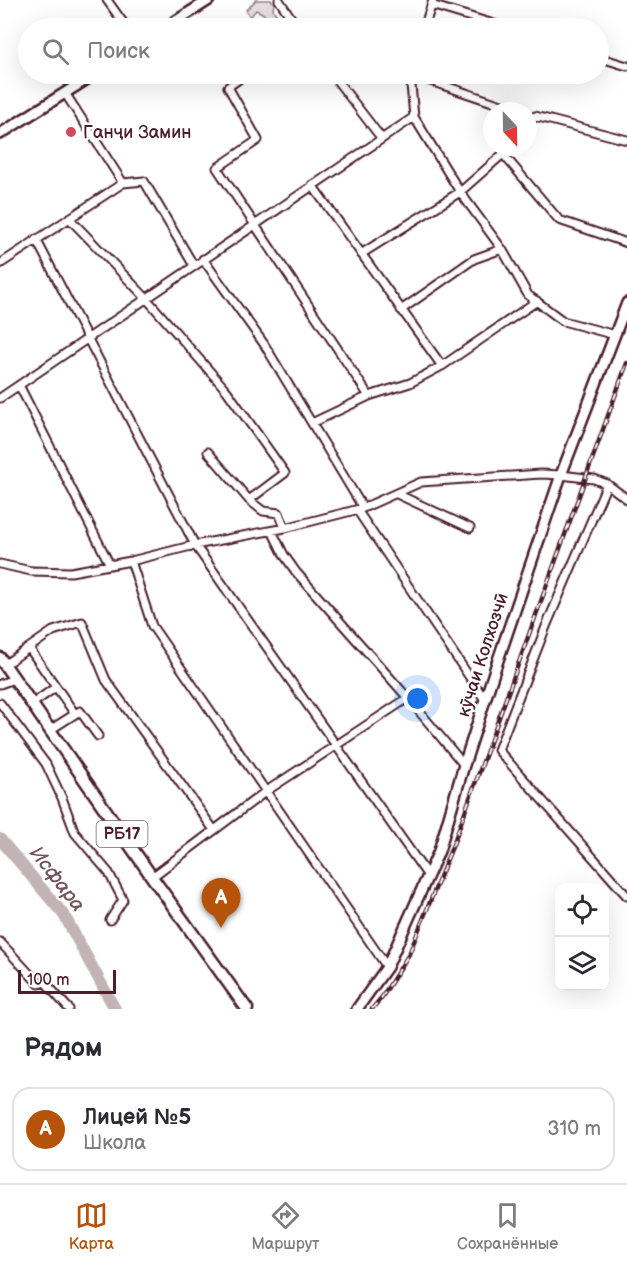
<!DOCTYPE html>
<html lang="ru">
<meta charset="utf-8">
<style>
:root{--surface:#fff;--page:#f7f7f7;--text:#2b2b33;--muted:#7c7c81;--line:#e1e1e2;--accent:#b45309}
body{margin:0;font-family:"Balsamiq Sans",sans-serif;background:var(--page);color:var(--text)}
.controls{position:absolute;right:18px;bottom:18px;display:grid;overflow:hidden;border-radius:12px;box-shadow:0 6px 24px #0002}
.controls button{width:54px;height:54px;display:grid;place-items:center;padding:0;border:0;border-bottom:2px solid var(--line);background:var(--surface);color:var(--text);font:30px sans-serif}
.compass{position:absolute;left:483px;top:102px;width:54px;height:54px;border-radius:50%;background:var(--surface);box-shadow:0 6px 24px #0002;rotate:158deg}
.scale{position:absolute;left:18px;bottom:15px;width:98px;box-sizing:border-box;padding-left:6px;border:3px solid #4a1f2b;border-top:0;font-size:16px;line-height:21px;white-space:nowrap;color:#4a1f2b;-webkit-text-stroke:4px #fff;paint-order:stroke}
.you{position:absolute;left:418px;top:699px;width:21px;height:21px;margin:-15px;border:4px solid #fff;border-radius:50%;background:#1a73e8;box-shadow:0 0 0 9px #1a73e833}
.badge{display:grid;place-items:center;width:39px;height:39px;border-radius:50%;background:var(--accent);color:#fff;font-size:20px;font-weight:700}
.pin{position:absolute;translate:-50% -50px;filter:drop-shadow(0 2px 3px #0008)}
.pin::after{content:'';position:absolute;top:32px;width:21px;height:18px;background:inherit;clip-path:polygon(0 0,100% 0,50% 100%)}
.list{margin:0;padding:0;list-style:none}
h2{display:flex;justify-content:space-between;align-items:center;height:78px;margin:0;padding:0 24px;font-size:26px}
h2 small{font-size:20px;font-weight:400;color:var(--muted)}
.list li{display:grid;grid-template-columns:39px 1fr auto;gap:18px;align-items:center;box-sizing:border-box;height:84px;margin:0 12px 12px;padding:0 12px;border:2px solid var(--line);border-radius:18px}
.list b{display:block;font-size:22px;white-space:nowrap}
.list p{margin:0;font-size:20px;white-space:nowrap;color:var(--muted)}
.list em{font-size:20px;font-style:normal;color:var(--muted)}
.icon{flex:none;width:33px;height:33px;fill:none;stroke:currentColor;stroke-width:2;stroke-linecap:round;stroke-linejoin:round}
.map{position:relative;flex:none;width:627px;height:1009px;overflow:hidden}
.search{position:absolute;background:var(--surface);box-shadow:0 6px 24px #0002;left:18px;right:18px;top:18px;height:66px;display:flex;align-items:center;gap:15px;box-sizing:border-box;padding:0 21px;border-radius:33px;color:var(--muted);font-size:22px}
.sheet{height:174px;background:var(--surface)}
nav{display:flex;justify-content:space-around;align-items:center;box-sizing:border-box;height:84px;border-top:2px solid var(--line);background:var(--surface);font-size:16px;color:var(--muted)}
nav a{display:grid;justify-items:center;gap:3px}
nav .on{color:var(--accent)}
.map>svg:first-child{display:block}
.grass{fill:#e5dee0;stroke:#987e86;stroke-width:1.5}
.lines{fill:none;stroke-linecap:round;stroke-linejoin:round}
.river{stroke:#c1b3b6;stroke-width:12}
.street-casing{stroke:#4a1f2b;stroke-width:11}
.secondary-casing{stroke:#4a1f2b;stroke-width:14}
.primary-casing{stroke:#4a1f2b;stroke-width:15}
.street{stroke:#fff;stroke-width:7}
.secondary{stroke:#fff;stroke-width:9}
.primary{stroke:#fff;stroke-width:10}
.rail-casing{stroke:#4a1f2b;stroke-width:4.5}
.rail{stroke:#fff;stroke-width:2;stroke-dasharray:7;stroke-linecap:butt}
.poi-dot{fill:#d1495b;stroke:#fff;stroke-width:2}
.labels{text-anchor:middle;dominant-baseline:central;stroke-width:5;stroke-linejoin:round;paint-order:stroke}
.shield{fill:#fff;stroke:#80626b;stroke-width:1.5}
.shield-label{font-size:16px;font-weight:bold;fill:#4a1f2b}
.poi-label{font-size:18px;fill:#4a1f2b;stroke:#fff;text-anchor:start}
.street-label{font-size:18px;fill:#4a1f2b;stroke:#fff}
.water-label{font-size:20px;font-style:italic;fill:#74535c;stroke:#fff}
</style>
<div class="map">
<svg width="627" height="1009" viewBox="0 0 627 1009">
<rect width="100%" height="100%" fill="#fff"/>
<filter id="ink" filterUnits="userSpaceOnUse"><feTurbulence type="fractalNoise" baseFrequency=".0167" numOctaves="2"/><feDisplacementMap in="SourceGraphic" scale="12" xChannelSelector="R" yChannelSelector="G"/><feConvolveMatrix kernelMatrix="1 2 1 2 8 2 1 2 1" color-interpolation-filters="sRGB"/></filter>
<g filter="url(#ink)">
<path class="grass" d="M256 0H271L274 4 273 9 284 28H259V27H262L266 22 264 14 256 10 250 17 246 10Z"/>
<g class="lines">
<path class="river" d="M0 839 64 915 115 1009"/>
<defs>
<path id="street" d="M107 0 127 28
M279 0 298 28
M431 5 507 28
M424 28 433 0
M598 57 627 66
M246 74 228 87 258 140 217 168 369 396
M332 74 382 139
M65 93 123 183
M414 117 410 74 519 111
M528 124 535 116 627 140
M503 154 509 147
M312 185 442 366
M69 218 146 298 227 391 285 473 249 500
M36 239 195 545 428 876
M361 254 460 192 503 154 559 220 627 243
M203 259 264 344 363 508
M0 264 123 183 144 181 194 266
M401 310 474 259 502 249
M19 385 110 565
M0 398 414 117 460 192 502 249 528 295 563 321 615 335
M312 423 369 396 410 383 442 366 537 301
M208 452 249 500 263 511 279 513 285 528
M607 484 547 624 498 750 627 896
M397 494 470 528
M357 510 485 700
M272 531 284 555 296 572 408 698 464 765
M131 561 152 626 387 967
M0 564 31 571 71 572 131 561 195 545 285 528 363 508 421 482 541 474 561 475 594 479 607 484 627 499
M29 648 75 714 80 711 98 736
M4 665 53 631 82 622 106 680 214 830
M0 684 14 679
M0 703 46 764 62 798 75 833 109 873 123 900 110 920
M32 704 56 687
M50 730 75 714
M152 877 265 792 408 698
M0 942 39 984 45 982 69 1009"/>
<path id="secondary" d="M165 28 209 0
M0 134 95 74
M357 1009 387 967 439 851 464 765 495 669 561 475 627 303"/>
<path id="primary" d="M0 658 152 877 247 1009"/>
</defs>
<use href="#street" class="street-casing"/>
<use href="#secondary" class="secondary-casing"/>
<use href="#primary" class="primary-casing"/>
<use href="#street" class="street"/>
<use href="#secondary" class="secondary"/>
<use href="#primary" class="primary"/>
<defs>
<path id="rail" d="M372 1009 382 997 409 954 454 842 627 363"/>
</defs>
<use href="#rail" class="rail-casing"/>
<use href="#rail" class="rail"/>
</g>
</g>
<circle class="poi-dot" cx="71" cy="132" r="6"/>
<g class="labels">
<rect class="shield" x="96.5" y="821" width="51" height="26" rx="4.5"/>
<g class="shield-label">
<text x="122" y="834">РБ17</text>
</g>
<g class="poi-label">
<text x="83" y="132">Ганҷи Замин</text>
</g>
<g class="street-label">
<text transform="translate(483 655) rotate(-72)">кӯчаи Колхозчӣ</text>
</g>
<g class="water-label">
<text transform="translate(57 879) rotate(52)">Исфара</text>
</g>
</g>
</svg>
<div class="controls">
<button><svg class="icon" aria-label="locate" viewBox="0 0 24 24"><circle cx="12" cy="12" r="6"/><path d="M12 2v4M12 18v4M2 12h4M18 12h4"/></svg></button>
<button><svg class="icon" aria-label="layers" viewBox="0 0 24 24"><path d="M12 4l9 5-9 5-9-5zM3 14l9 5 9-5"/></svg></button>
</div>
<svg class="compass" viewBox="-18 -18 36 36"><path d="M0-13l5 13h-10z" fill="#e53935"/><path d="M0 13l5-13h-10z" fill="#7c7c81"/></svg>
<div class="scale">100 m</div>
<div class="you"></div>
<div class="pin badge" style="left:221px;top:928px">A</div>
<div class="search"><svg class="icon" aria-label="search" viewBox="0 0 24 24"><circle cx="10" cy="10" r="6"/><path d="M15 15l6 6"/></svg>Поиск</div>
</div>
<section class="sheet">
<h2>Рядом<small></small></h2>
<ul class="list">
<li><span class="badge">A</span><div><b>Лицей №5</b><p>Школа</p></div><em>310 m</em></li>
</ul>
</section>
<nav>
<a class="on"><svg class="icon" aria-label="map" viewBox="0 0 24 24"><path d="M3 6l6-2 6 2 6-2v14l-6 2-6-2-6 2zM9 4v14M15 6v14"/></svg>Карта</a>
<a><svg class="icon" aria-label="directions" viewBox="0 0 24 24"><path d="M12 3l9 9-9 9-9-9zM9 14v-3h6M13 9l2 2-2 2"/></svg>Маршрут</a>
<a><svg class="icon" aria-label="saved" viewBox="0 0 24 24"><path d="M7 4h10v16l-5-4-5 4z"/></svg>Сохранённые</a>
</nav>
